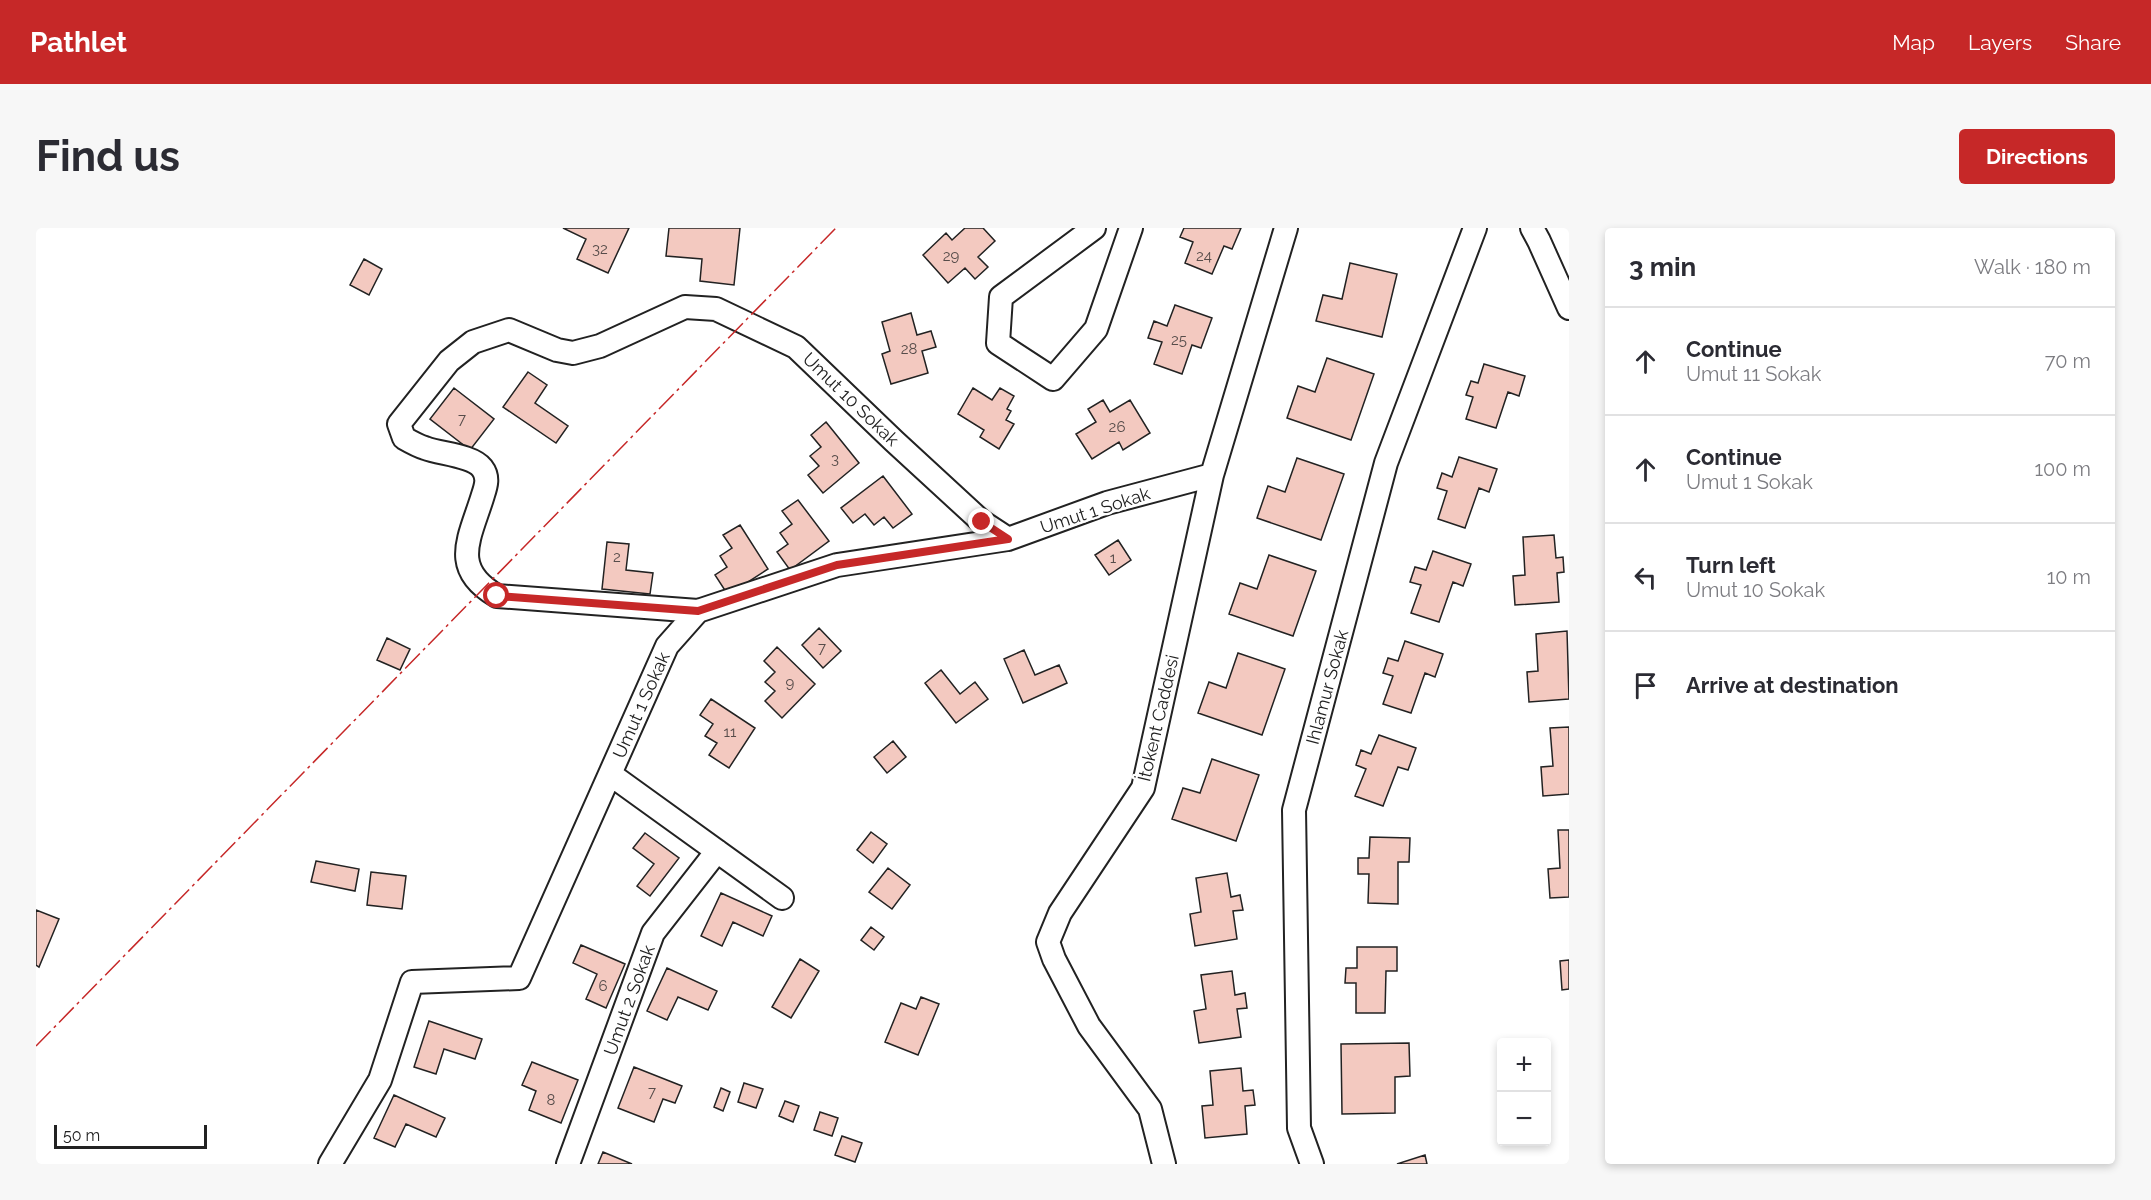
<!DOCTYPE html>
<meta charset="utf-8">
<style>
:root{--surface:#fff;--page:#f7f7f7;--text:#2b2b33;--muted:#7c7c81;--line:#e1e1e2;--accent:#c62828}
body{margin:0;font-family:Raleway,sans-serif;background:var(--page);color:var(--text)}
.controls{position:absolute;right:18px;bottom:18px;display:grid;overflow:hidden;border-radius:6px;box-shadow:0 3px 9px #0003}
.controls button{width:54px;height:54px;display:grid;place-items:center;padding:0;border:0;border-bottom:2px solid var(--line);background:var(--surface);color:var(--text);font:30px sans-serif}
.scale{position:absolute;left:18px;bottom:15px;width:153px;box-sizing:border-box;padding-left:6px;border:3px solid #222;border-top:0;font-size:16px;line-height:21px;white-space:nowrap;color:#222;-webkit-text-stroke:4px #fff;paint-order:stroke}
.stop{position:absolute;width:18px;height:18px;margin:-14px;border:4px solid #c62828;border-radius:50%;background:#fff}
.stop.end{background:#c62828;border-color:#fff;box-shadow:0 2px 6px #0008}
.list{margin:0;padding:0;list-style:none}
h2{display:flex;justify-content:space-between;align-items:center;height:78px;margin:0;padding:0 24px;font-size:26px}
h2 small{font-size:20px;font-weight:400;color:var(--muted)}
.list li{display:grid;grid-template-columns:39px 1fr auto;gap:18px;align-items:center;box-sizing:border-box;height:108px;padding:0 24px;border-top:2px solid var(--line)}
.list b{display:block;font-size:22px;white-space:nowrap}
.list p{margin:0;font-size:20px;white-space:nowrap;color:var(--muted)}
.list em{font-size:20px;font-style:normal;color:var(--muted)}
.icon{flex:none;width:33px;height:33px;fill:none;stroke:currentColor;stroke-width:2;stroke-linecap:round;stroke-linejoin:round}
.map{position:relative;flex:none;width:1533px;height:936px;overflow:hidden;border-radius:6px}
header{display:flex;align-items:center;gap:36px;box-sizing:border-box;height:84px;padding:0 30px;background:var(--accent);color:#fff}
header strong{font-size:28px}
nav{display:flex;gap:33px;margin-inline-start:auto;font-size:21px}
.intro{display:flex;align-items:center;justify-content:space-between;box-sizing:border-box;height:144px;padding:0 36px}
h1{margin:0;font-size:42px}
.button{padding:15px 27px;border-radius:6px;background:var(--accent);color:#fff;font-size:21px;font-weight:700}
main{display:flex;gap:36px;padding:0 36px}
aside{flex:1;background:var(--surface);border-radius:6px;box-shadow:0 3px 9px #0003}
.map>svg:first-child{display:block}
.building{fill:#f3c9c0;stroke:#222;stroke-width:1.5}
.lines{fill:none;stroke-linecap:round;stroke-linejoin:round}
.minor-casing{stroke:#222;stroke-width:26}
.minor{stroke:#fff;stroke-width:22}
.power{stroke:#c62828;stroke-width:1.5;stroke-dasharray:21 4.5 3 4.5;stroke-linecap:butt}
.route{stroke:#c62828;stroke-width:8}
.labels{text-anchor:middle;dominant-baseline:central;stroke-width:4.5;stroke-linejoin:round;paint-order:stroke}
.number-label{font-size:15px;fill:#564c4a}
.street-label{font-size:18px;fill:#222;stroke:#fff}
</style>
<header>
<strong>Pathlet</strong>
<nav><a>Map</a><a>Layers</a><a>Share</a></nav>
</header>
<div class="intro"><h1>Find us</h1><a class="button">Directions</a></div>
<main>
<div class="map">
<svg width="1533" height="936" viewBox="0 0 1533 936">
<rect width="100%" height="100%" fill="#fff"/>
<path class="building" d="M527 0H593L572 45 541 31 550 11Z
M633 0H704L698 57 664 53 666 31 630 28Z
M929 0H947L959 13 942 29 952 39 939 51 929 40 912 55 887 27 910 5 916 12Z
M1148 0H1205L1196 21 1188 18 1176 46 1149 35 1157 14 1144 9Z
M328 31 346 41 333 67 314 57Z
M1314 35 1361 46 1346 109 1280 93 1287 67 1306 71Z
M1139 77 1176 90 1165 120 1156 117 1146 146 1118 136 1126 114 1112 110 1118 93 1131 98Z
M875 85 881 107 895 103 900 119 886 123 892 145 855 156 846 126 854 123 846 94Z
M1291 130 1338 146 1315 212 1251 190 1262 158 1279 164Z
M1448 136 1489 148 1483 168 1472 164 1460 200 1430 191 1437 169 1430 167 1435 153 1442 155Z
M492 144 511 157 499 175 532 198 520 215 467 179Z
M418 160 458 191 434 222 394 191Z
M937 160 956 172 964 160 978 168 971 181 975 183 970 192 978 196 963 221 944 209 948 202 922 186Z
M1067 172 1074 184 1094 172 1114 205 1087 222 1083 214 1056 231 1040 206 1060 194 1052 181Z
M790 194 823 235 787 265 772 247 783 238 774 228 785 219 775 207Z
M1423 229 1461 241 1453 264 1443 260 1429 300 1402 291 1411 263 1401 260 1406 245 1416 249Z
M1261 230 1308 246 1285 312 1221 290 1232 258 1249 264Z
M847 248 876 286 857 300 848 289 838 297 829 286 817 295 805 280Z
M762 272 793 313 754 342 741 324 752 316 744 305 756 296 746 283Z
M704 297 732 341 692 367 679 347 691 339 684 328 696 320 687 307Z
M1518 307 1520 330 1527 329 1528 344 1521 345 1523 374 1479 377 1477 348 1489 347 1487 309Z
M1082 312 1095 332 1073 347 1059 327Z
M571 314 593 316 590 342 617 345 614 366 566 361Z
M1397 323 1435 336 1427 358 1417 354 1403 394 1375 385 1385 357 1374 354 1379 339 1390 342Z
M1233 327 1280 343 1257 408 1193 386 1204 355 1221 361Z
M783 400 805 423 787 440 766 417Z
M1531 403 1533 471 1493 474 1491 444 1502 443 1500 406Z
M351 410 374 421 364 442 341 432Z
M1369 413 1407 426 1399 449 1389 445 1375 485 1347 476 1357 448 1347 445 1352 430 1362 433Z
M741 419 779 456 746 490 729 473 739 463 729 454 739 444 728 433Z
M988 422 999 447 1023 437 1031 455 987 475 968 431Z
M1202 425 1249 441 1226 507 1162 485 1173 454 1190 460Z
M905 442 924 466 939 454 952 471 920 495 889 455Z
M675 471 719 500 693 540 673 527 681 515 669 508 677 496 664 487Z
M1533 499V566L1507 568 1505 539 1517 538 1514 500Z
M1343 507 1380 520 1372 542 1362 539 1347 578 1319 568 1330 541 1320 537 1325 522 1335 526Z
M857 513 870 529 851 545 838 529Z
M1176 531 1223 547 1200 613 1136 591 1147 560 1164 565Z
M1522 602H1533V669L1514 670 1512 641 1524 640Z
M835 604 851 616 837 635 821 622Z
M609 605 643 630 614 668 601 658 618 636 597 620Z
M1334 609 1374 610 1373 634H1362V676L1332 675 1333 646H1322V630H1333Z
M280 633 323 641 319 663 275 654Z
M852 640 874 657 856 681 833 664Z
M335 644 370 648 366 681 331 677Z
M1191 645 1195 669 1204 667 1207 682 1197 683 1201 711 1159 718 1154 686 1165 684 1160 650Z
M685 665 736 688 727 708 697 694 686 718 665 708Z
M0 682 23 691 3 739 0 737Z
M835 699 848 709 838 722 825 712Z
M545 717 589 736 570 780 550 771 561 746 537 735Z
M1321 719H1361V743H1350L1349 785H1320V755H1309L1310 740H1321Z
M764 731 783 743 755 790 736 779Z
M1533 732V761L1526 762 1524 733Z
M631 740 681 763 672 782 642 769 631 792 611 783Z
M1196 743 1199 767 1209 765 1211 780 1201 781 1205 809 1163 815 1158 783 1170 781 1165 747Z
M885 769 903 776 882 827 849 814 865 775 880 781Z
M393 793 446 811 439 831 408 821 400 846 378 839Z
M1373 815 1374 848 1359 849V885L1306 886 1305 816Z
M496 834 542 852 525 895 493 882 500 863 486 857Z
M598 839 646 858 639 875 627 871 618 894 582 880Z
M1205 840 1207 863 1217 862 1219 877 1209 878 1211 906 1169 910 1166 878 1177 877 1174 843Z
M708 855 727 861 720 880 702 874Z
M685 860 694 864 687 883 678 879Z
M358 867 409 890 400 909 370 896 359 919 338 910Z
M749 873 763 878 757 894 743 888Z
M784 884 802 890 796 908 778 902Z
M806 908 826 915 819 934 799 927Z
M567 924 596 936H562Z
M1389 927 1391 936H1361Z"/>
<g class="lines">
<defs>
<path id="minor" d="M1058 0 965 69 962 115 1017 151 1060 101 1095 0
M1496 0 1503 13 1533 80
M662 383 461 368C413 340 434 310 447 267 450 258 453 249 446 240 436 227 404 226 389 220 382 218 375 214 368 210L363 196 413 133 437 114 473 102 521 122 537 125 564 118 649 79 680 81 760 119 858 213 946 294 972 311
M574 546 746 670
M294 936 344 852 376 754 483 750 631 418 662 383 801 337 972 311 1071 275 1176 247
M532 936 617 705 681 623
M1128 936 1114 881 1053 798 1018 731 1012 714 1024 685 1107 560 1176 247 1250 0
M1276 936 1263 900 1258 582 1350 235 1439 0"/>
</defs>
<use href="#minor" class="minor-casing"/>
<use href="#minor" class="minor"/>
<path class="power" d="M0 818 800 0"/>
</g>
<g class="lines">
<path class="route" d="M461 368 662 383 801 337 972 311 946 294"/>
</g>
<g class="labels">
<g class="number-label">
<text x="564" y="21">32</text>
<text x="915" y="28">29</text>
<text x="1168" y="28">24</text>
<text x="1143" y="112">25</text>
<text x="873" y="121">28</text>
<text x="426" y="191">7</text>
<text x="1081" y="199">26</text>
<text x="799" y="231">3</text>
<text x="581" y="329">2</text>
<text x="1077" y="330">1</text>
<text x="786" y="420">7</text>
<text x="754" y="455">9</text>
<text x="694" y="504">11</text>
<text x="567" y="758">6</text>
<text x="616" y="864">7</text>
<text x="515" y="872">8</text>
</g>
<g class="street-label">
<text transform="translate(815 171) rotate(44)">Umut 10 Sokak</text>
<text transform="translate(1059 282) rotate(-18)">Umut 1 Sokak</text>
<text transform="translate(1291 459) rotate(-75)">Ihlamur Sokak</text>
<text transform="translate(605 477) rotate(-66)">Umut 1 Sokak</text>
<text transform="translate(1122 490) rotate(-77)">İtokent Caddesi</text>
<text transform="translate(593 772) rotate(-70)">Umut 2 Sokak</text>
</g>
</g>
</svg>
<div class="controls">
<button>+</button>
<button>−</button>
</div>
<div class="scale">50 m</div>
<div class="stop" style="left:461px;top:368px"></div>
<div class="stop end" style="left:946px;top:294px"></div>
</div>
<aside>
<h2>3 min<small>Walk · 180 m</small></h2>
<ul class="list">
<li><svg class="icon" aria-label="ahead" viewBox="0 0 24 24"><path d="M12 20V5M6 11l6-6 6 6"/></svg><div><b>Continue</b><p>Umut 11 Sokak</p></div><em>70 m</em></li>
<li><svg class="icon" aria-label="ahead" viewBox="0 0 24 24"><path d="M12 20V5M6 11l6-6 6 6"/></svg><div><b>Continue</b><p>Umut 1 Sokak</p></div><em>100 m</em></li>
<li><svg class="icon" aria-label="left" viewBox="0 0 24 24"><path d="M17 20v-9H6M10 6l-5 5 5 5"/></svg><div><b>Turn left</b><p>Umut 10 Sokak</p></div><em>10 m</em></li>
<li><svg class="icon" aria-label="arrive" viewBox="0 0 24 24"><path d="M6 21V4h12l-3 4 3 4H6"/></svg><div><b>Arrive at destination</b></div></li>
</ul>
</aside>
</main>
